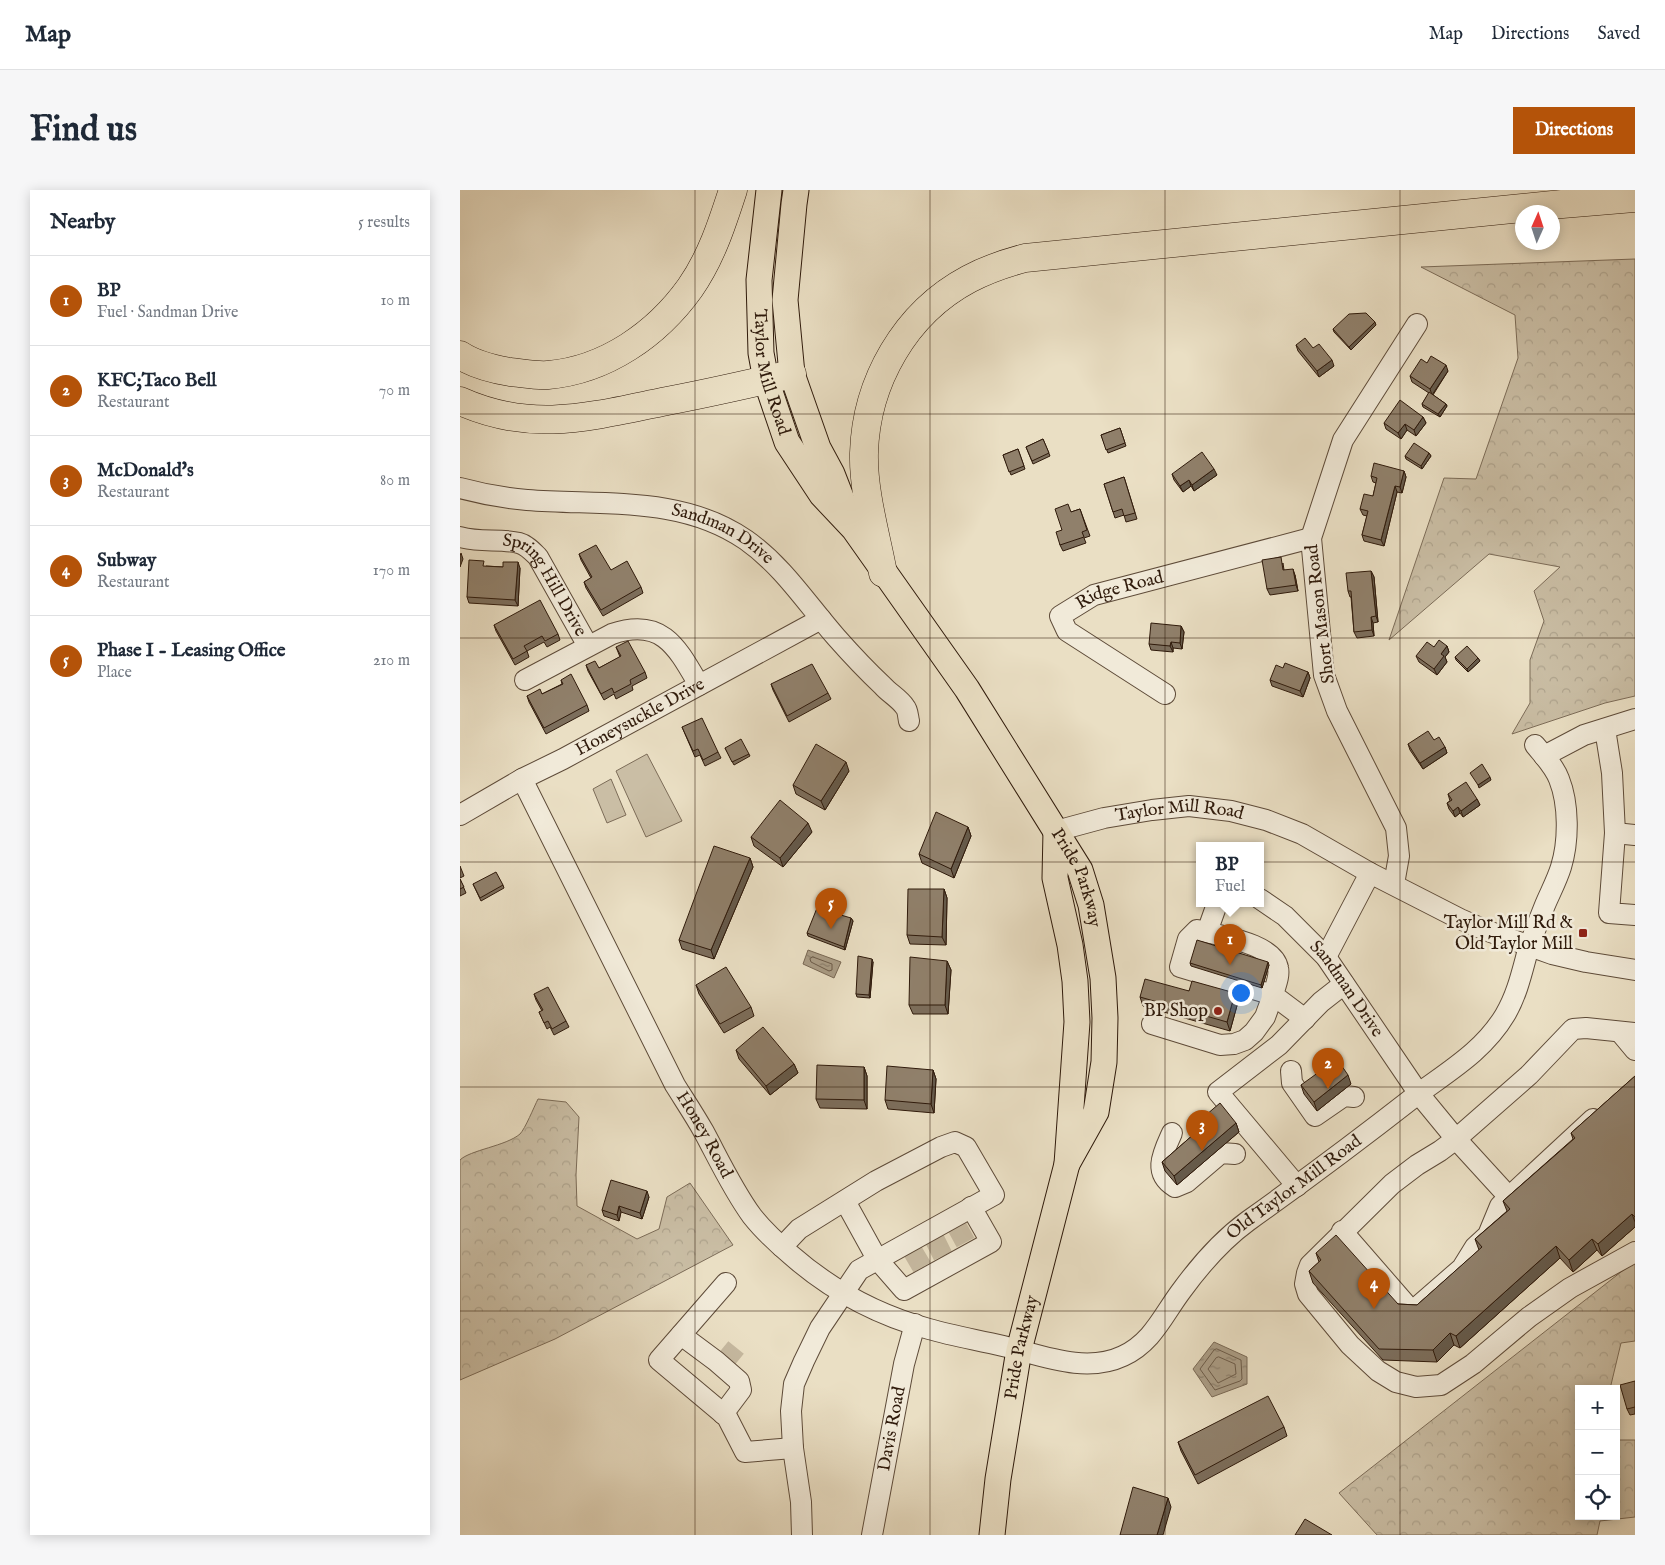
<!DOCTYPE html>
<meta charset="utf-8">
<style>
:root{--surface:#fff;--page:#f6f6f7;--text:#1f2937;--muted:#747a83;--line:#e0e1e3;--accent:#b45309}
body{margin:0;font-family:"IM FELL English",serif;background:var(--page);color:var(--text)}
.controls{position:absolute;right:15px;bottom:15px;display:grid;overflow:hidden;border-radius:0px;box-shadow:0 2px 12px #0003}
.controls button{width:45px;height:45px;display:grid;place-items:center;padding:0;border:0;border-bottom:1px solid var(--line);background:var(--surface);color:var(--text);font:25px sans-serif}
.compass{position:absolute;left:1055px;top:15px;width:45px;height:45px;border-radius:50%;background:var(--surface);box-shadow:0 2px 12px #0003;rotate:3deg}
.you{position:absolute;left:780px;top:802px;width:18px;height:18px;margin:-12px;border:4px solid #fff;border-radius:50%;background:#1a73e8;box-shadow:0 0 0 8px #1a73e833}
.badge{display:grid;place-items:center;width:32px;height:32px;border-radius:50%;background:var(--accent);color:#fff;font-size:16px;font-weight:700}
.pin{position:absolute;translate:-50% -41px;filter:drop-shadow(0 1px 2px #0008)}
.pin::after{content:'';position:absolute;top:26px;width:18px;height:15px;background:inherit;clip-path:polygon(0 0,100% 0,50% 100%)}
.popup{position:absolute;left:736px;top:652px;width:68px;height:65px;box-sizing:border-box;display:grid;place-content:center;border-radius:0px;background:var(--surface);filter:drop-shadow(0 1px 4px #0005);font-size:16px;white-space:nowrap;color:var(--muted)}
.popup b{font-size:19px;color:var(--text)}
.popup::after{content:'';position:absolute;left:50%;top:100%;margin-left:-10px;border:10px solid transparent;border-top-color:var(--surface)}
.list{margin:0;padding:0;list-style:none}
h2{display:flex;justify-content:space-between;align-items:center;height:65px;margin:0;padding:0 20px;font-size:21px}
h2 small{font-size:16px;font-weight:400;color:var(--muted)}
.list li{display:grid;grid-template-columns:32px 1fr auto;gap:15px;align-items:center;box-sizing:border-box;height:90px;padding:0 20px;border-top:1px solid var(--line)}
.list b{display:block;font-size:19px;white-space:nowrap}
.list p{margin:0;font-size:16px;white-space:nowrap;color:var(--muted)}
.list em{font-size:16px;font-style:normal;color:var(--muted)}
.icon{flex:none;width:28px;height:28px;fill:none;stroke:currentColor;stroke-width:2;stroke-linecap:round;stroke-linejoin:round}
.map{position:relative;flex:none;width:1175px;height:1345px;overflow:hidden;border-radius:0px}
header{display:flex;align-items:center;gap:30px;box-sizing:border-box;height:70px;padding:0 25px;background:var(--surface);border-bottom:1px solid var(--line)}
header strong{font-size:24px}
nav{display:flex;gap:28px;margin-inline-start:auto;font-size:18px}
.intro{display:flex;align-items:center;justify-content:space-between;box-sizing:border-box;height:120px;padding:0 30px}
h1{margin:0;font-size:35px}
.button{padding:12px 22px;border-radius:0px;background:var(--accent);color:#fff;font-size:18px;font-weight:700}
main{display:flex;gap:30px;padding:0 30px}
aside{flex:1;background:var(--surface);border-radius:0px;box-shadow:0 2px 12px #0003}
.map>svg:first-child{display:block}
.forest{fill:url(#forest-crowns);stroke:#7c6c58}
.pitch{fill:#cabea5;stroke:#7c6c58}
.water{fill:url(#water-ripples);stroke:#796854}
.lines{fill:none;stroke-linecap:round;stroke-linejoin:round}
.shore{stroke:#6c5b48;stroke-width:1}
.minor-tunnel{stroke:#c5b89f;stroke-width:20;stroke-dasharray:20 10;stroke-linecap:butt}
.minor-casing{stroke:#5e4b39;stroke-width:22}
.major-casing{stroke:#2f1a0b;stroke-width:27}
.highway-casing{stroke:#2f1a0b;stroke-width:29}
.minor{stroke:#f1ead9;stroke-width:20}
.major{stroke:#eadfc4;stroke-width:25}
.highway{stroke:#eadfc4;stroke-width:28}
.wall{fill:#7c6e5c;stroke:#2f1a0b}
.shaded-wall{fill:#655a4b;stroke:#2f1a0b}
.building{fill:#90806b;stroke:#2f1a0b}
.grid{fill:none;stroke:#2f1a0b;stroke-width:1;stroke-opacity:0.55}
.poi-dot{fill:#8f2418;stroke:#f1ead9;stroke-width:2}
.labels{text-anchor:middle;dominant-baseline:central;stroke-width:5;stroke-linejoin:round;paint-order:stroke}
.street-label{font-size:18px;fill:#2f1a0b;stroke:#f1ead9}
.poi-label{font-size:18px;fill:#2f1a0b;stroke:#f1ead9;text-anchor:end}
</style>
<header>
<strong>Map</strong>
<nav><a>Map</a><a>Directions</a><a>Saved</a></nav>
</header>
<div class="intro"><h1>Find us</h1><a class="button">Directions</a></div>
<main>
<aside>
<h2>Nearby<small>5 results</small></h2>
<ul class="list">
<li><span class="badge">1</span><div><b>BP</b><p>Fuel · Sandman Drive</p></div><em>10 m</em></li>
<li><span class="badge">2</span><div><b>KFC;Taco Bell</b><p>Restaurant</p></div><em>70 m</em></li>
<li><span class="badge">3</span><div><b>McDonald's</b><p>Restaurant</p></div><em>80 m</em></li>
<li><span class="badge">4</span><div><b>Subway</b><p>Restaurant</p></div><em>170 m</em></li>
<li><span class="badge">5</span><div><b>Phase I - Leasing Office</b><p>Place</p></div><em>210 m</em></li>
</ul>
</aside>
<div class="map">
<svg width="1175" height="1345" viewBox="0 0 1175 1345">
<defs>
<pattern id="forest-crowns" width="20" height="18" patternUnits="userSpaceOnUse" patternTransform="scale(1.25)"><rect width="20" height="18" fill="#cabea5"/><path d="M2 6a3 3 0 1 1 6 0M12 15a3 3 0 1 1 6 0" fill="none" stroke="#aea38d"/></pattern>
<pattern id="water-ripples" width="26" height="14" patternUnits="userSpaceOnUse" patternTransform="scale(1.25)"><rect width="26" height="14" fill="#aa9c85"/><path d="M2 4q2-2 4 0t4 0M15 11q2-2 4 0t4 0" fill="none" stroke="#8b7e6b"/></pattern>
</defs>
<rect width="100%" height="100%" fill="#eadfc4"/>
<filter id="stains"><feTurbulence type="fractalNoise" baseFrequency=".004" numOctaves="4"/><feColorMatrix values="0 0 0 0 .2 0 0 0 0 .09 0 0 0 0 .02 0 0 0 .5 -.17"/></filter>
<radialGradient id="worn" r=".72"><stop offset=".6" stop-color="#630" stop-opacity="0"/><stop offset="1" stop-color="#630" stop-opacity=".3"/></radialGradient>
<path class="forest" d="M1175 69V506L1145 513 1052 544 1070 513V470L1084 431 1074 401 1100 377 1029 364 929 450 984 288 1016 289 1058 168 1055 125 961 77Z
M78 909 106 912 119 927 116 985 117 1016 177 1049 199 1039 207 1007 230 993 273 1055 95 1149 0 1190V970C10 960 46 956 60 944 65 939 74 917 78 909Z
M1175 1071V1151L1161 1153 1150 1199H1119V1326H1156V1250H1175V1327L1140 1331 1137 1345H917L879 1303Z"/>
<path class="pitch" d="M187 564 222 631 186 647 156 581Z
M151 589 166 625 147 633 133 599Z"/>
<path class="water" d="M348 760 381 772 374 788 343 774Z
M754 1152 787 1167V1194L752 1207 733 1179Z"/>
<g class="lines">
<path class="shore" d="M353 767 372 774V780L369 781 351 772 350 769Z
M757 1159 781 1170 782 1189 780 1191 755 1200 740 1179 754 1160Z
M759 1167 775 1174 776 1184 758 1193 748 1179 756 1168Z"/>
<path class="minor-tunnel" d="M496 1035 509 1059
M474 1048 485 1070
M452 1060 465 1082
M262 1159 278 1172"/>
<defs>
<g id="minor">
<path id="s1" d="M0 298C22 304 44 308 67 310 142 316 221 305 286 350 323 376 347 414 376 447 391 464 407 481 423 496 429 503 440 509 445 517 448 520 448 527 449 531"/>
<path id="s2" d="M0 347C21 353 40 348 59 353 67 355 73 362 78 367L128 456"/>
<path d="M65 490 152 444C202 427 217 457 239 495"/>
<path id="s3" d="M705 504 607 441 600 426 634 405 851 348"/>
<path d="M1145 539 1152 583 1155 643 1149 723 1175 725"/>
<path d="M1084 566 1124 545 1175 529"/>
<path id="s4" d="M62 589 215 895C225 911 235 926 244 942 259 970 273 1000 292 1026 303 1040 317 1053 331 1065 371 1100 417 1125 469 1139 493 1146 518 1150 543 1156 581 1165 625 1184 663 1166 693 1152 703 1125 722 1100 741 1074 762 1050 788 1031 844 991 899 950 954 907 987 882 1023 862 1045 825 1057 805 1062 782 1068 760 1073 745 1079 730 1085 715 1090 703 1097 690 1101 677 1109 651 1109 614 1099 589 1094 576 1084 566 1075 555"/>
<path id="s5" d="M0 625 62 589 103 569 361 429"/>
<path id="s6" d="M596 641 644 628 692 620 729 616 771 621 806 630 842 644 910 683 1000 729 1025 740 1092 764 1126 772 1175 780"/>
<path d="M1155 643 1175 645"/>
<path d="M934 694 939 666 936 638 877 521 864 485 851 348 883 250 957 134"/>
<path id="s7" d="M800 709 825 726 866 767 959 904 996 949 1049 1007"/>
<path d="M757 714 747 742C766 747 814 755 818 778 820 786 815 797 813 805L845 829"/>
<path d="M866 767 910 683"/>
<path d="M692 834 760 855 774 854 785 850 794 842 805 827 813 805 720 777 728 749 737 740 747 742"/>
<path d="M1160 842 1175 860"/>
<path d="M1175 843 1126 838 1113 839 1069 885 996 949 980 961 957 975 932 994 850 1075 847 1083 845 1094 848 1104 890 1155 918 1181 936 1192 956 1197 981 1195 1013 1174 1069 1127 1110 1098 1175 1062"/>
<path d="M831 881 832 893 855 926 884 906 894 907"/>
<path d="M712 943C703 963 692 983 715 997L727 992 761 963 775 964"/>
<path d="M837 996 758 902 819 855 861 812 884 794"/>
<path d="M385 1011 417 1069 444 1100 531 1052 511 1017"/>
<path d="M882 1041 949 1118H956L1002 1078 1015 1057 1028 1045 1040 1016 1049 1007 1133 929"/>
<path d="M322 1057 339 1039 416 991 481 957 495 952 506 957 534 1005 399 1080 360 1138 344 1171 334 1194 331 1221 333 1258 341 1312 342 1345"/>
<path d="M266 1093 199 1170 267 1227 285 1262 333 1258"/>
<path d="M221 1145 256 1171 279 1191 281 1200 263 1224"/>
<path id="s8" d="M412 1345 444 1174 455 1134"/>
</g>
<g id="major">
<path id="s9" d="M309 0 299 90 301 163 306 190 327 252 362 305 394 339 507 499 620 680 631 715 643 788 645 828 644 872 636 922 607 974"/>
<path d="M336 0 334 14 325 110 332 184 358 258 372 284 388 325"/>
<path id="s10" d="M532 1345 538 1289 559 1160 607 974 617 832 615 791 610 755 595 688 596 641"/>
</g>
<path id="highway" d="M0 165C15 175 32 179 50 182 62 183 76 186 88 185 146 180 197 144 230 98 251 68 262 34 273 0
M0 211C71 243 129 227 202 212 245 204 289 194 332 184
M423 383C416 345 403 302 404 263 406 192 445 123 509 89 526 80 546 73 565 68L1102 14 1175 8"/>
</defs>
<use href="#minor" class="minor-casing"/>
<use href="#major" class="major-casing"/>
<use href="#highway" class="highway-casing"/>
<use href="#minor" class="minor"/>
<use href="#major" class="major"/>
<use href="#highway" class="highway"/>
</g>
<path class="wall" d="M916 135 891 160 874 142 873 139Z
M836 155 874 176 859 187 838 161Z
M967 173 988 181 973 205 986 214 987 216 980 227 963 217 962 214 969 203 952 192 950 186Z
M963 227 966 233 956 246 947 240 941 249 926 239 924 233Z
M660 238 666 256 648 263 641 245Z
M583 249 590 266 573 274 566 257Z
M558 259 565 279 551 285 543 265Z
M969 263 971 266 962 279 946 269 945 266Z
M944 281 946 287 942 303 937 302 924 356 904 351 902 345 907 326 903 325 900 319 913 306 916 293 913 292 911 286Z
M712 284 757 285 734 301 731 296 723 302 714 290Z
M664 287 677 329 666 332 664 325 655 328 644 294Z
M620 319 630 346 624 348 626 353 603 361 600 355 602 340 611 322Z
M119 364 151 380 181 397 183 403 143 426 126 398 124 392 131 388 121 370Z
M823 373 824 380 835 385 838 401 810 405 807 399Z
M26 376 60 378 58 416 9 413 7 407Z
M911 381 914 387 918 432 913 433 914 446 897 448 894 442 891 407H890L888 401Z
M34 435 98 444 100 450 87 457 84 452 67 461 69 467 55 475 36 441Z
M721 436 724 442 722 459 713 458V462L691 460 689 454Z
M987 456 989 462 985 467 987 472 977 485 959 472 956 466 974 457Z
M156 457 185 482 187 488 172 496 173 500 156 509 154 504 144 510 128 481 126 475 139 478 160 467Z
M995 467 1018 468 1020 471 1008 482 996 470Z
M823 478 848 482 850 488 843 507 812 496 810 490Z
M101 490 127 515 129 521 86 544 69 512 67 506 82 504 102 494Z
M311 494 368 503 371 509 329 532 313 500Z
M222 537 258 562 261 568 245 576 240 565 235 567Z
M974 550 985 557 987 563 963 579 950 560 948 554Z
M265 558 289 564 290 566 274 575Z
M389 581 365 620 336 604 333 595Z
M988 604 1017 609 1020 615 1003 627 1000 623 995 627 989 619 987 613 990 611Z
M508 637 511 646 494 688 462 673 459 664Z
M352 642 323 677 294 656 291 647Z
M290 668 293 677 254 769 222 759 219 750Z
M0 676 4 686 0 688Z
M0 689 6 703 0 706Z
M13 694 43 695 44 698 21 711Z
M484 699 487 708 486 755 450 754 447 745Z
M391 728 393 731 385 760 348 746 347 743Z
M487 771 491 780 488 824H453L449 815Z
M413 772 410 808 397 807 396 804Z
M730 773 809 775 802 798 731 776Z
M236 795 291 817 294 826 264 843 239 804Z
M729 801 778 812 770 841 683 816 680 807Z
M74 804 106 831 109 837 94 845 90 837 87 839 79 822 82 821 76 810Z
M276 860 334 874 338 883 310 905 279 869Z
M404 877 407 886V919L360 918 356 909Z
M473 880 476 889 474 923 428 919 425 910Z
M1175 886V1037L1142 1066 1137 1060 1113 1082 1100 1068 1000 1158 994 1155 977 1172 923 1170 853 1093 849 1081 859 1072 856 1063 938 1114 957 1115 1019 1060 1015 1049 1047 1021 1043 1011 1113 949 1111 943Z
M891 894 857 921 844 904 841 895Z
M746 925 776 933 779 942 717 995 705 981 702 972 749 931Z
M189 1007 182 1029 161 1022 159 1031 144 1026 142 1020Z
M1175 1191V1224L1170 1225 1167 1219Z
M824 1237 827 1246 738 1294 721 1261 718 1252Z"/>
<path class="shaded-wall" d="M915 132 916 135 891 160 889 157Z
M872 170 874 176 859 187 857 181Z
M986 175 988 181 972 205 970 199Z
M986 214 987 216 980 227 978 224Z
M963 227 966 233 956 246 954 240Z
M945 234 947 240 941 249 938 243Z
M969 263 971 266 962 279 961 276Z
M754 279 757 285 734 301 732 295Z
M944 281 946 287 942 303 940 297Z
M729 290 731 296 723 302 720 296Z
M935 296 937 302 924 356 921 350Z
M1 363 3 369 0 377V366Z
M58 372 60 378 58 416 55 410Z
M833 379 835 385 838 401 836 395Z
M911 381 914 387 918 432 916 426Z
M911 427 913 433 914 446 912 440Z
M721 436 724 442 722 459 720 453Z
M711 452 713 458V462L710 456Z
M987 456 989 462 985 467 987 472 977 485 974 479 981 464Z
M1018 468 1020 471 1008 482 1007 479Z
M848 482 850 488 843 507 840 501Z
M985 557 987 563 963 579 960 573Z
M386 572 389 581 365 620 361 611Z
M1030 587 1031 590 1019 598 1018 595Z
M1017 609 1020 615 1003 627 1001 621Z
M998 617 1000 623 995 627 993 621Z
M348 633 352 642 323 677 320 668Z
M508 637 511 646 494 688 491 679Z
M290 668 293 677 254 769 251 760Z
M484 699 487 708 486 755 482 747Z
M391 728 393 731 385 760 384 757Z
M412 769 413 772 410 808 409 805Z
M487 771 491 780 488 824 485 815Z
M808 772 809 775 802 798 801 795Z
M775 803 778 812 770 841 767 832Z
M334 874 338 883 310 905 306 896Z
M404 877 407 886V919L404 910Z
M473 880 476 889 474 923 471 914Z
M888 885 891 894 857 921 854 912Z
M776 933 779 942 717 995 714 986Z
M187 1001 189 1007 182 1029 180 1023Z
M159 1016 161 1022 159 1031 157 1025Z
M1172 1024 1175 1032V1037L1142 1066 1138 1054Z
M1132 1049 1137 1060 1113 1082 1109 1070Z
M1096 1056 1100 1068 1000 1158 996 1146Z
M990 1143 994 1155 977 1172 973 1160Z
M708 1308 711 1317 703 1345H697Z"/>
<path class="building" d="M906 123 915 132 889 157 873 139 889 124Z
M845 148 853 158 859 154 872 170 857 181 836 155Z
M971 166 986 175 970 199 950 186 961 169 967 173Z
M969 202 986 214 978 224 962 214Z
M940 210 963 227 954 240 945 234 938 243 924 233Z
M660 238 665 253 646 260 641 245Z
M583 249 589 263 572 271 566 257Z
M954 253 969 263 961 276 945 266Z
M558 259 564 276 549 282 543 265Z
M742 262 754 279 732 295 729 290 720 296 712 284Z
M914 273 944 281 940 297 935 296 921 350 902 345 908 321 900 319 904 304 913 306 917 288 911 286Z
M664 287 675 323 664 326 662 319 653 322 644 294Z
M608 314 611 322 620 319 627 340 622 342 624 347 600 355 596 342 602 340 595 319Z
M136 355 151 380 167 371 181 397 141 420 124 392 132 387 119 364Z
M821 367 823 380 833 379 836 395 807 399 802 370Z
M9 370 24 371 23 376 43 377V372H58L55 410 7 407Z
M911 381 916 426 911 427 912 440 894 442 891 401H888L886 383Z
M80 410 98 444 85 451 82 446 64 456 67 461 53 469 34 435Z
M691 433 721 436 720 453 711 452 710 456 689 454Z
M979 450 987 456 981 464 984 466 974 479 956 466 967 452 974 457Z
M168 451 185 482 170 490 171 494 154 503 152 498 141 504 126 475 135 471 139 478 161 466 156 457Z
M1007 456 1018 468 1007 479 995 467Z
M825 473 848 482 840 501 810 490 816 475 823 478Z
M352 474 368 503 327 526 311 494Z
M111 484 127 515 84 538 67 506 80 499 82 504 103 494 101 490Z
M242 528 258 562 243 570 238 559 233 561 222 537Z
M968 541 974 550 979 547 985 557 960 573 948 554Z
M281 549 289 564 272 572 265 558Z
M356 554 386 572 361 611 333 595Z
M1022 574 1030 587 1018 595 1010 583Z
M1006 592 1017 609 1001 621 998 617 993 621 987 613 992 610 988 604Z
M320 610 348 633 320 668 291 647Z
M476 622 508 637 491 679 459 664Z
M254 656 290 668 251 760 219 750Z
M36 682 43 695 20 708 13 694Z
M0 689 4 697 0 699Z
M448 699H484L482 747 447 745Z
M357 718 391 728 384 757 347 743Z
M737 750 808 772 801 795 730 773Z
M398 766 412 769 409 805 396 804Z
M450 767 487 771 485 815H449Z
M266 777 291 817 260 834 236 795Z
M685 789 729 801 732 791 775 803 767 832 680 807Z
M88 797 106 831 92 839 88 831 84 833 79 822 83 820 74 804Z
M303 837 334 874 306 896 276 860Z
M877 869 888 885 854 912 841 895Z
M357 875 404 877V910L356 909Z
M427 876 473 880 471 914 425 910Z
M1175 886V1027L1172 1024 1138 1054 1132 1049 1109 1070 1096 1056 996 1146 990 1143 973 1160 919 1159 849 1081 861 1070 856 1063 876 1045 938 1114 957 1115 1022 1057 1015 1049 1050 1019 1043 1011 1115 948 1111 943Z
M760 913 776 933 714 986 702 972 750 930 746 925Z
M151 990 187 1001 180 1023 159 1016 157 1025 142 1020Z
M1175 1191V1217L1167 1219 1160 1195Z
M808 1206 824 1237 735 1285 718 1252Z
M673 1297 708 1308 697 1345H660Z
M845 1329 872 1345H835Z"/>
<path class="grid" d="M235 0V1345M470 0V1345M705 0V1345M940 0V1345M0 224H1175M0 448H1175M0 672H1175M0 897H1175M0 1121H1175"/>
<g class="poi-dot">
<rect x="1118" y="738" width="10" height="10" rx="2.5"/>
<circle cx="758" cy="821" r="5"/>
</g>
<g class="labels">
<g class="street-label">
<text stroke="none"><textPath href="#s9" startOffset="184">Taylor Mill Road</textPath></text>
<text stroke="none"><textPath href="#s1" startOffset="270">Sandman Drive</textPath></text>
<text stroke="none"><textPath href="#s2" startOffset="108">Spring Hill Drive</textPath></text>
<text stroke="none"><textPath href="#s3" startOffset="199">Ridge Road</textPath></text>
<text transform="translate(861 424) rotate(-97)">Short Mason Road</text>
<text stroke="none"><textPath href="#s5" startOffset="205">Honeysuckle Drive</textPath></text>
<text stroke="none"><textPath href="#s6" startOffset="126">Taylor Mill Road</textPath></text>
<text stroke="none"><textPath href="#s9" startOffset="782">Pride Parkway</textPath></text>
<text stroke="none"><textPath href="#s7" startOffset="126">Sandman Drive</textPath></text>
<text stroke="none"><textPath href="#s4" startOffset="400">Honey Road</textPath></text>
<text stroke="none"><textPath href="#s4" startOffset="1149">Old Taylor Mill Road</textPath></text>
<text stroke="none"><textPath href="#s10" startOffset="190">Pride Parkway</textPath></text>
<text stroke="none"><textPath href="#s8" startOffset="108">Davis Road</textPath></text>
</g>
<g class="poi-label">
<text x="1113" y="733">Taylor Mill Rd &amp;<tspan x="1113" dy="21">Old Taylor Mill</tspan></text>
<text x="748" y="821">BP Shop</text>
</g>
</g>
<rect width="100%" height="100%" filter="url(#stains)"/>
<rect width="100%" height="100%" fill="url(#worn)"/>
</svg>
<div class="controls">
<button>+</button>
<button>−</button>
<button><svg class="icon" aria-label="locate" viewBox="0 0 24 24"><circle cx="12" cy="12" r="6"/><path d="M12 2v4M12 18v4M2 12h4M18 12h4"/></svg></button>
</div>
<svg class="compass" viewBox="-18 -18 36 36"><path d="M0-13l5 13h-10z" fill="#e53935"/><path d="M0 13l5-13h-10z" fill="#747a83"/></svg>
<div class="you"></div>
<div class="pin badge" style="left:770px;top:775px">1</div>
<div class="popup"><b>BP</b>Fuel</div>
<div class="pin badge" style="left:868px;top:899px">2</div>
<div class="pin badge" style="left:742px;top:961px">3</div>
<div class="pin badge" style="left:914px;top:1119px">4</div>
<div class="pin badge" style="left:371px;top:739px">5</div>
</div>
</main>
